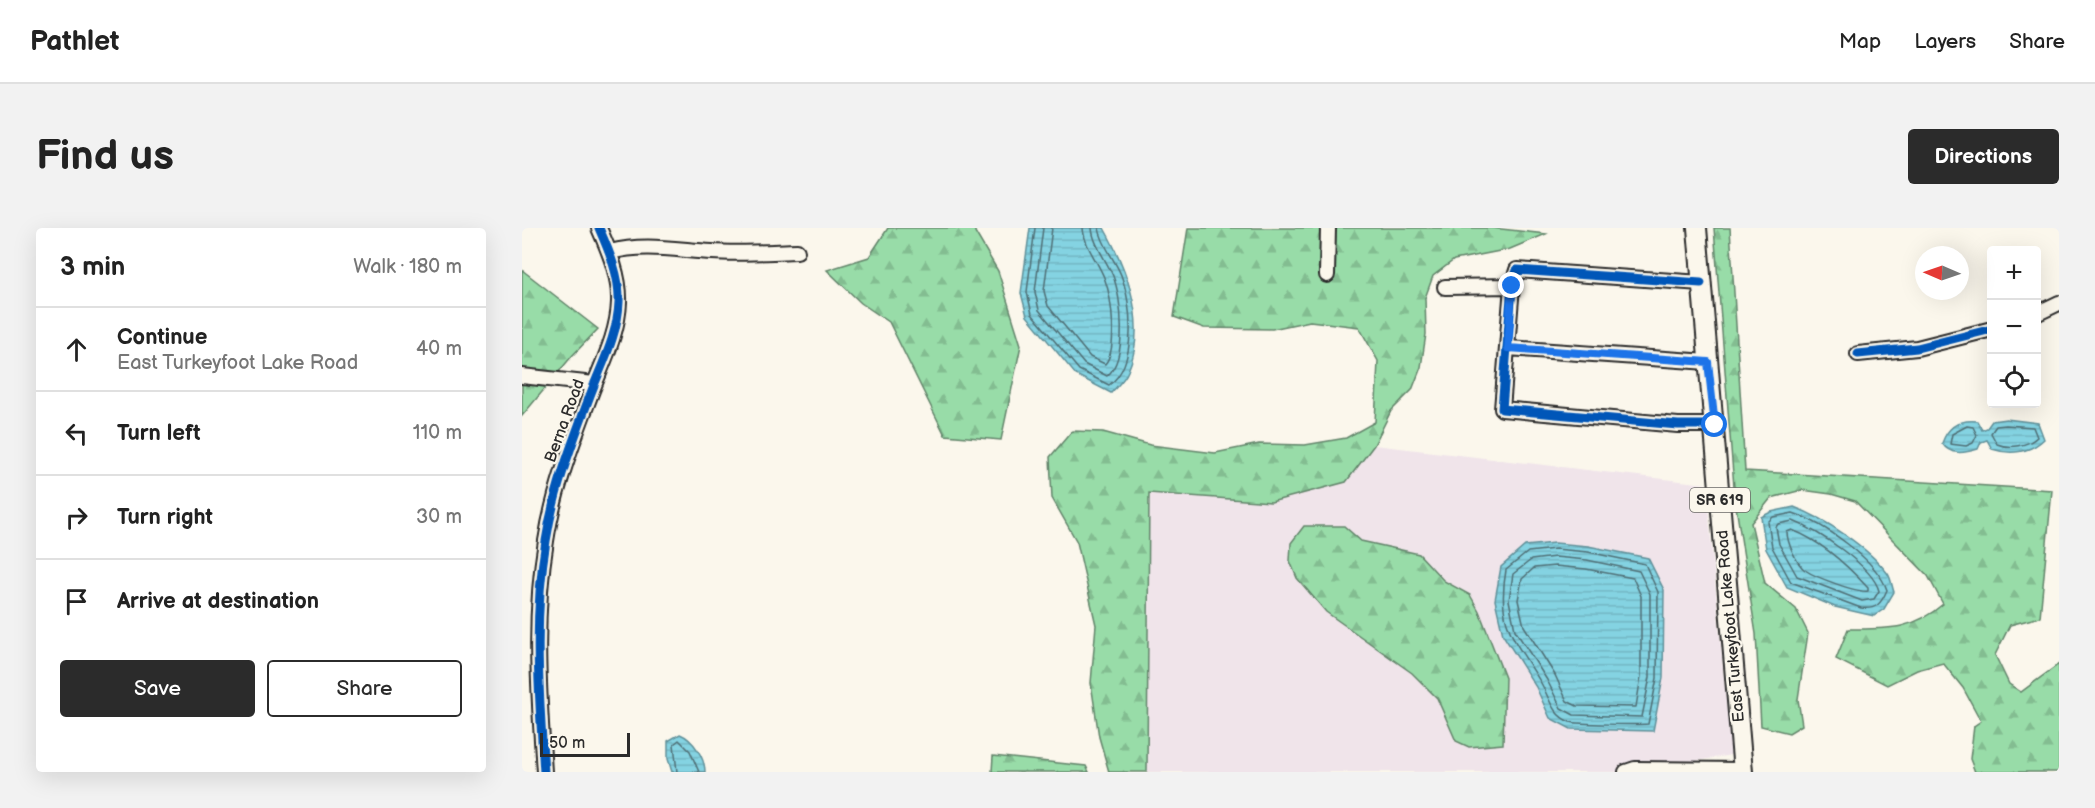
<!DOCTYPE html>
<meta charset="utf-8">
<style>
:root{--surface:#fff;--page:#f2f2f2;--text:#222;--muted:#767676;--line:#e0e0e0;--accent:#2b2b2b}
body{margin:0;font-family:"Balsamiq Sans",sans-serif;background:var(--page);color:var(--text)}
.controls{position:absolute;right:18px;top:18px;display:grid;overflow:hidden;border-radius:6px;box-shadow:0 6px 24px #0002}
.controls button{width:54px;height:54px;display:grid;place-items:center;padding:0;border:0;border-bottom:2px solid var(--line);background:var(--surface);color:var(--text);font:30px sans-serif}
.compass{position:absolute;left:1393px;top:18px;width:54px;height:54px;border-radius:50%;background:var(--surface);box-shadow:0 6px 24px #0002;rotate:272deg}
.scale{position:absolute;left:18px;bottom:15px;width:90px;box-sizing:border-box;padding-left:6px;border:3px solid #2b2b2b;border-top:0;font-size:16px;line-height:21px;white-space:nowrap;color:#2b2b2b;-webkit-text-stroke:4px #fbf7ec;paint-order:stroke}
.stop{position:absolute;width:18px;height:18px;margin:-14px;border:4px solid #1a73e8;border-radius:50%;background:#fff}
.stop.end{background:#1a73e8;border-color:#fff;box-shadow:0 2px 6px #0008}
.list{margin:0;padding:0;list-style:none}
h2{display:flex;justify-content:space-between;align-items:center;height:78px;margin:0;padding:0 24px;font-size:26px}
h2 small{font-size:20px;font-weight:400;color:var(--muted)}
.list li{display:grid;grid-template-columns:39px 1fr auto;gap:18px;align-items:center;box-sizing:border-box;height:84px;padding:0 24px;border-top:2px solid var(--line)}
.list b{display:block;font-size:22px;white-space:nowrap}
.list p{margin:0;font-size:20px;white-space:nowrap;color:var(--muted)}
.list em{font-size:20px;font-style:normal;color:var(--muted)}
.actions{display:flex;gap:12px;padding:18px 24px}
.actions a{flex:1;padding:14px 0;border:2px solid var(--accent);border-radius:6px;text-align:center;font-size:21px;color:var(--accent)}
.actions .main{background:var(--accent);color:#fff}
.icon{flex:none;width:33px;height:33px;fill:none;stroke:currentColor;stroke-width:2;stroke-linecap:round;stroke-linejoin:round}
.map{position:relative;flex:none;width:1537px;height:544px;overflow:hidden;border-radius:6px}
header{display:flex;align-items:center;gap:36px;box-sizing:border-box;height:84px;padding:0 30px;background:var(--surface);border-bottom:2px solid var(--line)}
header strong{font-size:28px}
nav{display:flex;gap:33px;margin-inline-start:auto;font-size:21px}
.intro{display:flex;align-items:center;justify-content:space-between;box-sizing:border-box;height:144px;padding:0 36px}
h1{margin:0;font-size:42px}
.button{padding:15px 27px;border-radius:6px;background:var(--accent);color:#fff;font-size:21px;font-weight:700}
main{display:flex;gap:36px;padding:0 36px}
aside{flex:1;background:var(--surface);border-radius:6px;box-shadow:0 6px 24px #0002}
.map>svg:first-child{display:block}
.built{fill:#f0e4ea}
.forest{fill:url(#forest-firs);stroke:#62846a;stroke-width:1.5}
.water{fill:url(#water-rules);stroke:#609099;stroke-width:1.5}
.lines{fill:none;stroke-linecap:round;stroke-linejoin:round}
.shore{stroke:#4f6e74;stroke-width:1.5}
.minor-casing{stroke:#2b2b2b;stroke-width:18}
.major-casing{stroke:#2b2b2b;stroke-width:22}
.minor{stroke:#fbf7ec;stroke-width:14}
.major{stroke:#fbf7ec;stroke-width:18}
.cycleway-casing{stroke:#fbf7ec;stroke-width:13}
.cycleway{stroke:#0057b8;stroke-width:9}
.route{stroke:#1a73e8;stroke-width:8}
.labels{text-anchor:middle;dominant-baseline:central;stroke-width:4.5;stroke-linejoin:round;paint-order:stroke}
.shield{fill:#fbf7ec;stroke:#696865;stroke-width:1.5}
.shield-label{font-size:15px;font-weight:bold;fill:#2b2b2b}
.street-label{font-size:16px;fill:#2b2b2b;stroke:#fbf7ec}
</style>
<header>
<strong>Pathlet</strong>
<nav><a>Map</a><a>Layers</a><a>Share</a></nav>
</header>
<div class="intro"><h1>Find us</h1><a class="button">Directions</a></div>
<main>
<aside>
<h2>3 min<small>Walk · 180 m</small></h2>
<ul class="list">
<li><svg class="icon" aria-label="ahead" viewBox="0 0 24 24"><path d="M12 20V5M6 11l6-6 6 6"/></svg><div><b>Continue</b><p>East Turkeyfoot Lake Road</p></div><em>40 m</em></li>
<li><svg class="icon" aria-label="left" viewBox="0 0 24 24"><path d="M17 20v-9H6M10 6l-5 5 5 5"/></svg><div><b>Turn left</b></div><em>110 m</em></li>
<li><svg class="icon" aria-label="right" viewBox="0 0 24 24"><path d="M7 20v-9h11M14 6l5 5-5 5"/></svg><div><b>Turn right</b></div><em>30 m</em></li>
<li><svg class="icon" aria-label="arrive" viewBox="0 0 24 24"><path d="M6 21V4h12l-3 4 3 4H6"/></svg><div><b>Arrive at destination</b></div></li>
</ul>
<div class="actions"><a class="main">Save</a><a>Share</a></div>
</aside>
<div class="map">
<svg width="1537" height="544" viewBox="0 0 1537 544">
<defs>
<pattern id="forest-firs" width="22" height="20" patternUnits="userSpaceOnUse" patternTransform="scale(1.5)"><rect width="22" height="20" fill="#98dca8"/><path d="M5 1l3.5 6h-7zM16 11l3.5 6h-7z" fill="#83bd91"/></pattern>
<pattern id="water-rules" width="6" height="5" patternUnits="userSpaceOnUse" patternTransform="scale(1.5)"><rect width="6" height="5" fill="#84d3e2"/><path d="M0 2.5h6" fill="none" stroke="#72b5c2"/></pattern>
</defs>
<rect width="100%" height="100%" fill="#fbf7ec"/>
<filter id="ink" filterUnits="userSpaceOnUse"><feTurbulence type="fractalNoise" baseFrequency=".0167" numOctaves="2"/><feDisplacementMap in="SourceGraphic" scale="12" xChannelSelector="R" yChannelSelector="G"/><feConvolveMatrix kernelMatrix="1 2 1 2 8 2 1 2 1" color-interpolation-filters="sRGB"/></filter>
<g filter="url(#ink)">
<path class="built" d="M852 217 1184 256 1209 527 1109 544H625L627 265 749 274 824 254Z"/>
<path class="forest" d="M366 0H453V4L476 43 499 117 479 212 423 207 367 94 339 75 305 42 347 29Z
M666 0H970L1024 6 988 21 932 32 911 48 903 70 904 106 899 139 890 162 869 183 852 217 824 254 749 274 627 265 625 544H587L577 509 569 455 574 397 555 314 530 270 528 229 550 203 581 204 628 217 693 225 737 216 783 217 824 210 853 194 856 133 837 99 788 93 750 101 682 100 652 89Z
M1192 0H1208L1223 243 1530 262 1518 389 1488 397 1473 427 1487 456 1499 464 1537 436V544H1453L1448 531 1452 498 1459 493 1441 460 1421 435 1395 442 1365 457 1314 431 1326 401C1365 401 1390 403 1421 376L1406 348 1333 273 1309 266 1280 262 1249 270 1229 295 1243 355 1274 381 1286 405 1276 471 1280 497 1267 505 1239 498 1234 406 1213 272Z
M0 42 76 101 50 128 0 188Z
M782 298H822L839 313 897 326 922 353 948 367 957 383 983 450 981 516 947 519 934 513 915 470 890 445 804 384 775 350 768 333 769 315Z
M471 528 564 538 567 544H470Z"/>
<path class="water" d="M508 0H582C605 41 626 96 606 143 603 151 595 158 589 165L554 147 505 88 499 65Z
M1484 191 1516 195 1522 211C1508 225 1488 227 1470 221L1465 212 1459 214 1456 221C1443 225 1428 228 1420 215 1426 198 1437 191 1455 193L1460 202 1465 200 1470 193Z
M1272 279C1302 290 1347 320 1366 346 1369 350 1370 359 1372 364L1362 381 1352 388 1313 379 1265 359 1244 321 1239 289 1249 284Z
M1033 315 1066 318 1126 330 1142 362 1141 450 1131 503 1049 501 1028 490 1014 459 981 407 973 372 979 339 1003 318Z
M158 506C171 511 183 530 183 544H150L146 531V513Z"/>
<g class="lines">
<path class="shore" d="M513 0 505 64 510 86 557 142 587 157C616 136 610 76 599 47 593 32 579 15 577 0
M521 0 513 64 517 82 562 136 585 148C606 130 600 71 591 48 585 33 571 16 570 0
M530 0 522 63 526 78 568 129 583 136C596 121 590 71 583 52 577 35 562 18 561 0
M1484 197 1511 199 1515 209C1506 218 1487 221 1475 216L1469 205 1474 198Z
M1445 198 1451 199 1455 207 1451 215 1444 218 1428 216 1430 206Z
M1271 285C1301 295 1355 332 1365 362 1359 376 1354 382 1339 380L1269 354 1250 319 1246 294 1251 289Z
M1271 293C1294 302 1351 338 1357 363L1352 371 1340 373 1275 348 1257 316 1254 299 1256 296Z
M1270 302C1299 313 1326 338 1346 360V363C1335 365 1293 349 1283 342 1275 336 1265 315 1265 304Z
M1033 321 1066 324 1123 336 1136 364 1135 450 1126 496C1116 497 1055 496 1048 494 1030 487 1028 471 1019 455 993 411 974 398 984 342L1006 324Z
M1033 329 1065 332 1117 343 1128 366V449L1120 489 1052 487 1039 480 1025 452 993 402 987 372 991 346 1009 332Z
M1033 338 1064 341 1111 350 1119 368V448L1114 479 1055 478 1045 473 1033 447 1002 398 996 372 1000 351 1012 340Z
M155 544 152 516 157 512 168 523 177 544"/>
<defs>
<path id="minor" d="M88 24C122 15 155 22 190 24 218 26 246 24 275 23
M805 47 806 0
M1179 55 995 42 990 58 980 181 1156 197H1193
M923 59 990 58
M1514 86 1537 75
M986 120 1186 134
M1336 126 1395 120 1470 101
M0 148 72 156
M22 544C17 466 11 390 24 313 32 261 51 213 69 165 80 136 96 106 97 74 98 48 87 23 77 0
M1104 544 1113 541 1221 542"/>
<path id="major" d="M1175 0 1221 544"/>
</defs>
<use href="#minor" class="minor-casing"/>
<use href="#major" class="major-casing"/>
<use href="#minor" class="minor"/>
<use href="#major" class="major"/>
<defs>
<path id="cycleway" d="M1179 55 995 42 990 58 980 181 1156 197H1193
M1336 126 1395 120 1470 101
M22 544C17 466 11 390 24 313 32 261 51 213 69 165 80 136 96 106 97 74 98 48 87 23 77 0"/>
</defs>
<use href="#cycleway" class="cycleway-casing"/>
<use href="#cycleway" class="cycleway"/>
</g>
</g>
<g class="lines" filter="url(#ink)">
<path class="route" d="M990 58 986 120 1186 134 1193 197"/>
</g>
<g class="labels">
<rect class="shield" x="1168" y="260" width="60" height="24" rx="4.5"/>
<g class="shield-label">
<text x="1198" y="272">SR 619</text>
</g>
<g class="street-label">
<text transform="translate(43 193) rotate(-70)">Berna Road</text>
<text transform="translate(1209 398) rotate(-95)">East Turkeyfoot Lake Road</text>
</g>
</g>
</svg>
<div class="controls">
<button>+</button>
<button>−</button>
<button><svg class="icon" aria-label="locate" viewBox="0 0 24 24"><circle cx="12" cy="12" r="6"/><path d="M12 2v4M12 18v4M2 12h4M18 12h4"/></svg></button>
</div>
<svg class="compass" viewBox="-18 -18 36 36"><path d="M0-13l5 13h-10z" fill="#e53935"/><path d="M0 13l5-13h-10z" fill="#767676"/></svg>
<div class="scale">50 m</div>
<div class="stop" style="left:1193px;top:197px"></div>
<div class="stop end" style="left:990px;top:58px"></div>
</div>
</main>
